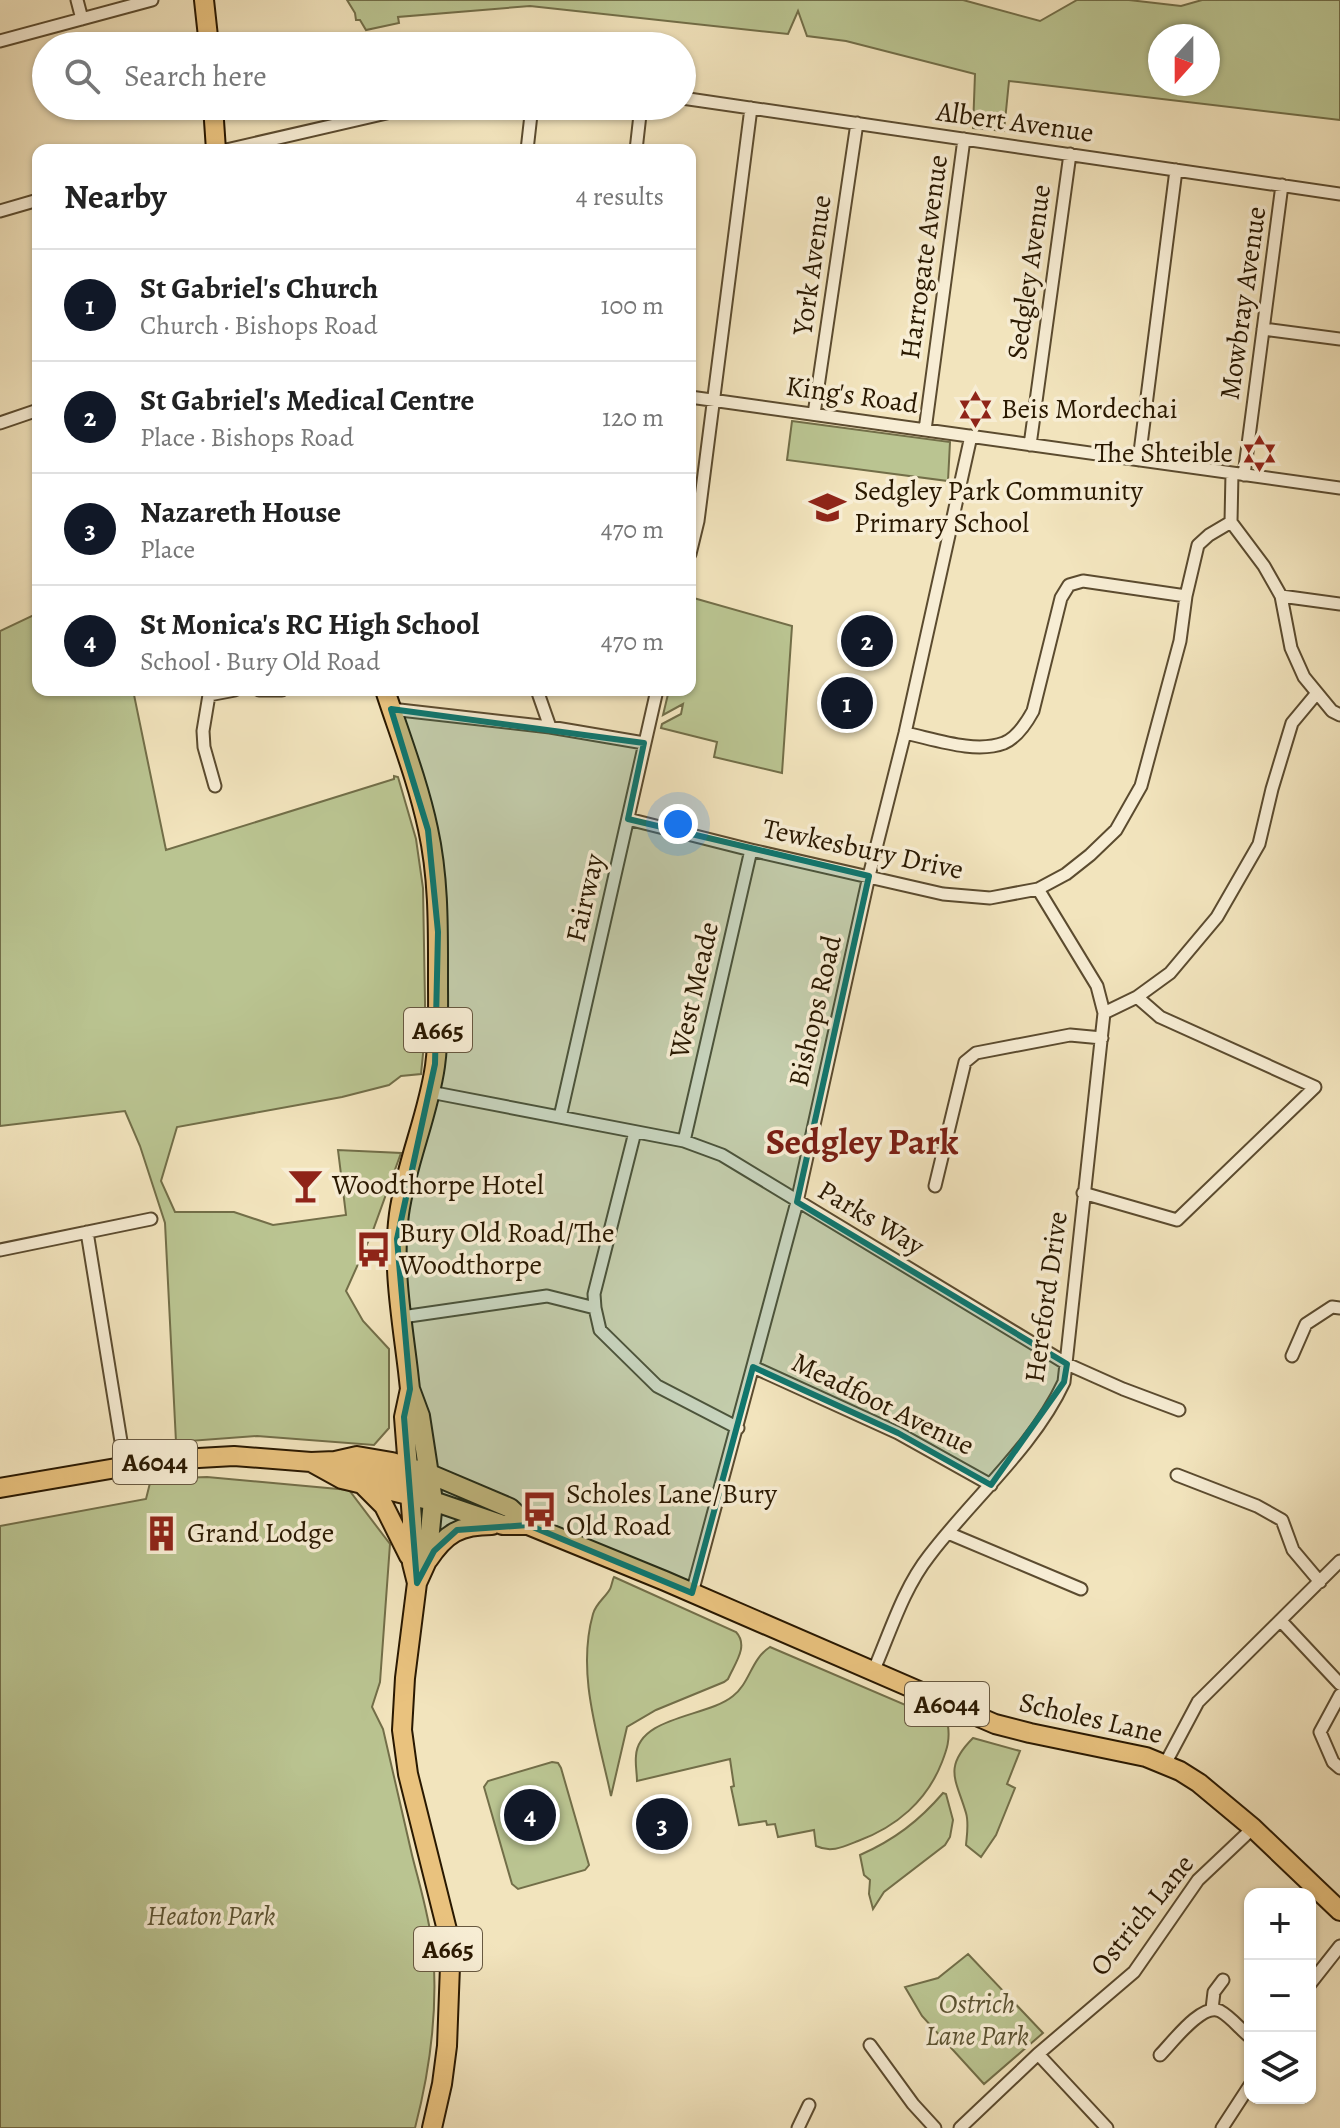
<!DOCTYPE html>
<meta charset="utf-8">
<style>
:root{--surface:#fff;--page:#f6f6f6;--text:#222;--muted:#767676;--line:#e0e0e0;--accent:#111827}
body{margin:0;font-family:Alegreya,serif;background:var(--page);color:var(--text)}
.controls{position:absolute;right:24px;bottom:24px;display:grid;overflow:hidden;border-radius:16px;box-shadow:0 2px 6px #0004}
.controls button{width:72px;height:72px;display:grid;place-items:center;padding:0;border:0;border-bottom:2px solid var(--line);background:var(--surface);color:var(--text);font:40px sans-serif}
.compass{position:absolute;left:1148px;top:24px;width:72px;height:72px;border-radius:50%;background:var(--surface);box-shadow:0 2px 6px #0004;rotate:201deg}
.you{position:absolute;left:678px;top:824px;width:28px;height:28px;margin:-20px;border:6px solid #fff;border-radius:50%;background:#1a73e8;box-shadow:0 0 0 12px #1a73e833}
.badge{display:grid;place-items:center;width:52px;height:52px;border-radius:50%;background:var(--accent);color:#fff;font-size:26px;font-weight:700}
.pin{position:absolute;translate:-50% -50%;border:4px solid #fff;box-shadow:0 2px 8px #0006}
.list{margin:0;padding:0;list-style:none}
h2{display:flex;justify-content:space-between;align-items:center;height:104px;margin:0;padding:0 32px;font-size:34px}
h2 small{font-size:26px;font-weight:400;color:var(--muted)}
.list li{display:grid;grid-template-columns:52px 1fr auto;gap:24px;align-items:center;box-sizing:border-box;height:112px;padding:0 32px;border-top:2px solid var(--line)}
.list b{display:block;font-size:30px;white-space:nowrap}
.list p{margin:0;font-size:26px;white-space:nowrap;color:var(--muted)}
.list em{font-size:26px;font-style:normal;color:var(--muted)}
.icon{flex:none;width:44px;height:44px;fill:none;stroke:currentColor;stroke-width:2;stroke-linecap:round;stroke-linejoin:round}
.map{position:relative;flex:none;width:1340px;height:2128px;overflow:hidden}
.search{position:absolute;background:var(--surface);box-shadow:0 2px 6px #0004;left:32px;top:32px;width:664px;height:88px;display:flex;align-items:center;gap:20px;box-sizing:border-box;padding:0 28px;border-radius:44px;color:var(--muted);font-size:30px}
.panel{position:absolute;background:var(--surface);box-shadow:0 2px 6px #0004;left:32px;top:144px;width:664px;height:552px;border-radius:16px}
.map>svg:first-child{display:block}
.green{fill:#bac491;stroke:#726e48;stroke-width:2;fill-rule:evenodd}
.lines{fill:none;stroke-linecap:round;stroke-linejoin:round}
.street-casing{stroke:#5b4b2f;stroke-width:15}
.primary-casing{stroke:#291800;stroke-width:22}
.street{stroke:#f7edd4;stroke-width:11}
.primary{stroke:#e9c27e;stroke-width:18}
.marked{fill:#0f766e;fill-opacity:0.2;stroke:#0f766e;stroke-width:6;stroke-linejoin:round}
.labels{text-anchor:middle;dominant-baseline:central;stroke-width:7;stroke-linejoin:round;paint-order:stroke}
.shield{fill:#f7edd4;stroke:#675840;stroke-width:2}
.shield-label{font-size:26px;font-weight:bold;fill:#291800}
.street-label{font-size:28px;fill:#291800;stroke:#f7edd4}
.poi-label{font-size:28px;fill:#291800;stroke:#f7edd4;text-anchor:start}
.park-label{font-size:28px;font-style:italic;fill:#5c5433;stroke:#f7edd4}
.district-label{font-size:36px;font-weight:bold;fill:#7a1f14;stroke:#f7edd4}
</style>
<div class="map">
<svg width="1340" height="2128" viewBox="0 0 1340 2128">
<rect width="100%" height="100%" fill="#f2e4bd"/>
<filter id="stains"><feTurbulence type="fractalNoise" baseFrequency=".0025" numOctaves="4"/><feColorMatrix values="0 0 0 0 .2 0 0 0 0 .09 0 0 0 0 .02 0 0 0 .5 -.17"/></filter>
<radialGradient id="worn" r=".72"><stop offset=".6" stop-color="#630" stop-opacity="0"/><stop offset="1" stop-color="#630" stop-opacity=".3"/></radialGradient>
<path class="green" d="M347 0H963L1040 21 1077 0H1129L1181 6 1202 0H1340V120L1009 81 1004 131 973 128 975 74 846 41 807 36 798 11 788 34 530 6 398 17 399 23 366 30 360 20H356L355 13ZM1160 36H1208V84H1160Z
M792 421 950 442 948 481 787 460Z
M690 597 792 626 782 773 714 757 717 742 661 728 662 724 681 714 683 704 663 715 669 690H690Z
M38 613V690H133L166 850 394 779V776L398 777 416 839 423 888 425 1002V1034L421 1074 401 1076 389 1085 342 1097 177 1127 161 1181 175 1212H234L273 1225 346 1215 338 1150 401 1153 372 1233 346 1291 363 1321 389 1349V1428L374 1445 257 1436 176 1442 165 1223 140 1146 125 1111 0 1126V631Z
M207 1477 349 1490 390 1544 380 1682 372 1707 383 1729C393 1771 402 1813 412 1855 420 1887 430 1919 433 1951 438 2011 430 2070 415 2128H0V1526L146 1499 151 1479Z
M614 1577 736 1632C749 1646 735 1663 728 1679L724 1682 656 1710 627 1727 611 1796C599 1738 576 1674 593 1614 596 1603 605 1598 610 1589 611 1588 613 1578 614 1577Z
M770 1647 943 1721 948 1726C950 1740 947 1749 942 1762 927 1801 896 1827 858 1841 843 1847 831 1853 816 1846L814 1830 778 1837 775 1824 767 1825 766 1821 739 1825 731 1787 734 1786 730 1759 637 1781C637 1773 635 1764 636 1756 638 1716 708 1717 733 1696 750 1683 751 1659 770 1647Z
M973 1738 1020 1751 1007 1784 1015 1788 996 1835 981 1857 966 1845C967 1834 969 1823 966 1813 956 1779 943 1768 973 1738Z
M552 1762 558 1763 561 1768 589 1865 585 1870 518 1889 512 1884 484 1787 488 1781Z
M943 1793 946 1794 953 1820 950 1837 945 1845 884 1892 873 1909 869 1894 870 1880 864 1875 860 1855C894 1840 919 1821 943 1793Z
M968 1954 1043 2033 984 2084 922 2016 905 1987 938 1978Z"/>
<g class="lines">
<defs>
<path id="street" d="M77 0 82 19
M0 41 152 0
M682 98 1340 194
M226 150 417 106
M527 150 532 106
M636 150 641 106
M0 211 38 200
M1263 329 1340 339
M690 397 1340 488
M814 414 857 123
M0 423 38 410
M925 430 964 139
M1030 445 1070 154
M1139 460 1176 170
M1232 473 1231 522 1264 566 1281 596 1291 648 1304 677 1332 711 1340 715
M1244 475 1282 185
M690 554 698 521 751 108
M1281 596 1340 604
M259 690H282
M537 690 550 727
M391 709 550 727 644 743
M905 733C934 739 975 754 1004 743 1016 738 1027 722 1033 711L1061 598 1069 585 1083 581 1186 596
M215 786 204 747 203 731 209 695 235 690
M628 819 751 850 943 894 990 898 1038 889 1066 874 1090 855 1116 830 1141 786 1180 641 1186 596 1198 545 1209 535 1231 522
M1104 1013 1137 997 1170 973 1217 917 1259 844 1272 789 1292 723 1317 693
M430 1092 684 1141 722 1155 1067 1364 1123 1389 1179 1410
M560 1117 657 690
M635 1132 594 1294 595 1308 600 1330 657 1386 738 1428
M684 1141 751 850
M935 1186 965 1062 976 1053 1070 1035 1102 1038
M1083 1193 1177 1220 1315 1087 1160 1017 1137 997
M87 1232 125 1466
M0 1250 151 1219
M402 1317 547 1296 595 1308
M1292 1356 1306 1324 1332 1307 1340 1308
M753 1367 898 1433 991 1485
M1177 1475 1257 1506 1282 1520 1293 1550 1320 1582
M948 1533 1081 1589
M692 1593 797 1202 869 876 905 733 971 436
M1281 1621 1340 1684
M873 1672C890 1633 903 1589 929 1556 972 1499 1034 1447 1064 1382L1104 1013 1097 986 1038 889
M1340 1695 1320 1732 1333 1762 1340 1768
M1165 1764 1198 1702 1340 1561
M1310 1984 1340 1946
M1212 2009 1214 1992 1223 1980
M870 2045 913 2104 935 2128
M1038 2054 1107 2128
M1160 2055C1172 2043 1202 2002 1220 2011 1231 2017 1240 2029 1250 2037
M798 2128 809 2105
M960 2128 1038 2054 1134 1972 1198 1880 1253 1828
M1222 2128 1250 2085"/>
<path id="primary" d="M204 0 209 46
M213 106 216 150
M385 690C400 736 418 782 428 829 439 879 438 930 438 981 438 1009 439 1038 435 1066 428 1116 406 1163 399 1214 392 1266 402 1320 408 1371L410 1389 420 1416 433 1501 427 1561 417 1583 405 1678 402 1730 408 1774 447 1930 450 1966 447 2046 442 2084 432 2128
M410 1389 404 1417 412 1519V1563L417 1583
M337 1462C363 1471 392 1471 417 1483
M313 1463 342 1479 433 1501 503 1525H528
M363 1485 384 1506 409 1556
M0 1488 163 1460 234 1456 311 1462 335 1461 357 1456 392 1462 430 1474 510 1508 528 1525 665 1581 995 1724 1030 1733 1146 1757 1180 1771 1199 1783 1253 1828 1340 1911
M428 1560C446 1533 460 1525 492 1525"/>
</defs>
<use href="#street" class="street-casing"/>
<use href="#primary" class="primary-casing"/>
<use href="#street" class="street"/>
<use href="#primary" class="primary"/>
</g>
<path class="marked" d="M391 709 644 743 628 819 869 876 797 1202 1067 1364 1064 1382 991 1485 898 1433 753 1367 692 1593 528 1525 457 1530 434 1551 417 1583 404 1417 410 1389 397 1239 435 1064 438 932 428 830Z"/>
<defs>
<symbol id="synagogue-bare" viewBox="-9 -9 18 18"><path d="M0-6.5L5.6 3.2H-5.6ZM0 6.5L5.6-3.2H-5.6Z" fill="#8f2418" stroke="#f7edd4" stroke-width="2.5" paint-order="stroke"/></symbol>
<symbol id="school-bare" viewBox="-9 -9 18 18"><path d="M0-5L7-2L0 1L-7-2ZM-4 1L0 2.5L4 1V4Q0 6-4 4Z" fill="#8f2418" stroke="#f7edd4" stroke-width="2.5" paint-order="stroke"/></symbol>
<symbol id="bar-bare" viewBox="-9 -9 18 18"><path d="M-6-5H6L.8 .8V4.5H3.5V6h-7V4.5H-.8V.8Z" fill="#8f2418" stroke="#f7edd4" stroke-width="2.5" paint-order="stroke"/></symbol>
<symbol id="bus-bare" viewBox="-9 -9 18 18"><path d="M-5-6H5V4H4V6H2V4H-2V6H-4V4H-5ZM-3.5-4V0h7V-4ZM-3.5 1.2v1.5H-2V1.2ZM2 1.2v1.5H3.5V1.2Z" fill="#8f2418" stroke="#f7edd4" stroke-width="2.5" paint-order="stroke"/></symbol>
<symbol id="building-bare" viewBox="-9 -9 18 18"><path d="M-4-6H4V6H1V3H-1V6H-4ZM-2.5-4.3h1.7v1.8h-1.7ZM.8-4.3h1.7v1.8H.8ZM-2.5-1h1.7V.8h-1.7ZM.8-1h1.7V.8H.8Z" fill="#8f2418" stroke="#f7edd4" stroke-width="2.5" paint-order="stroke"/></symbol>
</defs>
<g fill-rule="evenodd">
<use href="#synagogue-bare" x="950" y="384" width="51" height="51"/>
<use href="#synagogue-bare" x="1234" y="428" width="51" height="51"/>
<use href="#school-bare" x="802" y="482" width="51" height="51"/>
<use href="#bar-bare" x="280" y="1160" width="51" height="51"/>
<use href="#bus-bare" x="348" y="1224" width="51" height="51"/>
<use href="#bus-bare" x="514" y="1484" width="51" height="51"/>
<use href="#building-bare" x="136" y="1508" width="51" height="51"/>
</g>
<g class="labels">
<g class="shield">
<rect x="404" y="1008" width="68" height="44" rx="6"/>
<rect x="113" y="1440" width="84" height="44" rx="6"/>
<rect x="905" y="1682" width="84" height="44" rx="6"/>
<rect x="414" y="1927" width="68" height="44" rx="6"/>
</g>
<g class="shield-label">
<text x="438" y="1030">A665</text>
<text x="155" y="1462">A6044</text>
<text x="947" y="1704">A6044</text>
<text x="448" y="1949">A665</text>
</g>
<g class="street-label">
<text transform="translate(1015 122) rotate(8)">Albert Avenue</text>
<text transform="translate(924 257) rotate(-82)">Harrogate Avenue</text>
<text transform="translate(812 265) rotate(-82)">York Avenue</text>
<text transform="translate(1029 272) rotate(-82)">Sedgley Avenue</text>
<text transform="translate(1243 303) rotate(-82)">Mowbray Avenue</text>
<text transform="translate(852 395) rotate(8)">King's Road</text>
<text transform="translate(863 849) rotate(12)">Tewkesbury Drive</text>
<text transform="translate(585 898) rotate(-77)">Fairway</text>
<text transform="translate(694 990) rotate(-77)">West Meade</text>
<text transform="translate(815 1011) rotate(-77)">Bishops Road</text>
<text transform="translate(871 1218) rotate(31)">Parks Way</text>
<text transform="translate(1046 1297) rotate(-82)">Hereford Drive</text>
<text transform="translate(883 1404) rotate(26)">Meadfoot Avenue</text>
<text transform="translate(1091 1718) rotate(13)">Scholes Lane</text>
<text transform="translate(1142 1915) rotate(-51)">Ostrich Lane</text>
</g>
<g class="poi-label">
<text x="1001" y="409">Beis Mordechai</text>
<text x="1233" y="453" text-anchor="end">The Shteible</text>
<text x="854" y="491">Sedgley Park Community<tspan x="854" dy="32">Primary School</tspan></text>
<text x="332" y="1185">Woodthorpe Hotel</text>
<text x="399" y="1233">Bury Old Road/The<tspan x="399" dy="32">Woodthorpe</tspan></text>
<text x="566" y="1494">Scholes Lane/Bury<tspan x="566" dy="32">Old Road</tspan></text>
<text x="187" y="1533">Grand Lodge</text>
</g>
<g class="park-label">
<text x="211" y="1916">Heaton Park</text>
<text x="977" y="2004">Ostrich<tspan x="977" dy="32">Lane Park</tspan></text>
</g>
<g class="district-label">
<text x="862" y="1141">Sedgley Park</text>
</g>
</g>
<rect width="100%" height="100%" filter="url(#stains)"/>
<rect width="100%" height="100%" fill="url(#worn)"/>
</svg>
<div class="controls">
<button>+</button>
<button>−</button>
<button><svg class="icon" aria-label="layers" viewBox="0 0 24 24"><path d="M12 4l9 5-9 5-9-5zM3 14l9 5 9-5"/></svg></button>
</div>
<svg class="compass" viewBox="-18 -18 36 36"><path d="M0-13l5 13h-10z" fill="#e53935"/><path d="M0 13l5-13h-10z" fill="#767676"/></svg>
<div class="you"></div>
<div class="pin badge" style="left:847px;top:703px">1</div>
<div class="pin badge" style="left:867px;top:641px">2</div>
<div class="pin badge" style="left:662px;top:1824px">3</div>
<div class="pin badge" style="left:530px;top:1815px">4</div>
<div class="search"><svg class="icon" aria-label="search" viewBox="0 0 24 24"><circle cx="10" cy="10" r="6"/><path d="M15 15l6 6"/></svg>Search here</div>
<section class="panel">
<h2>Nearby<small>4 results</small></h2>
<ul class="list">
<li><span class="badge">1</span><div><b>St Gabriel's Church</b><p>Church · Bishops Road</p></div><em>100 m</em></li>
<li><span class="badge">2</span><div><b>St Gabriel's Medical Centre</b><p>Place · Bishops Road</p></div><em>120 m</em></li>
<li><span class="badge">3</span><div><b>Nazareth House</b><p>Place</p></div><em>470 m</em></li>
<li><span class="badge">4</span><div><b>St Monica's RC High School</b><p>School · Bury Old Road</p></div><em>470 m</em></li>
</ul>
</section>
</div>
